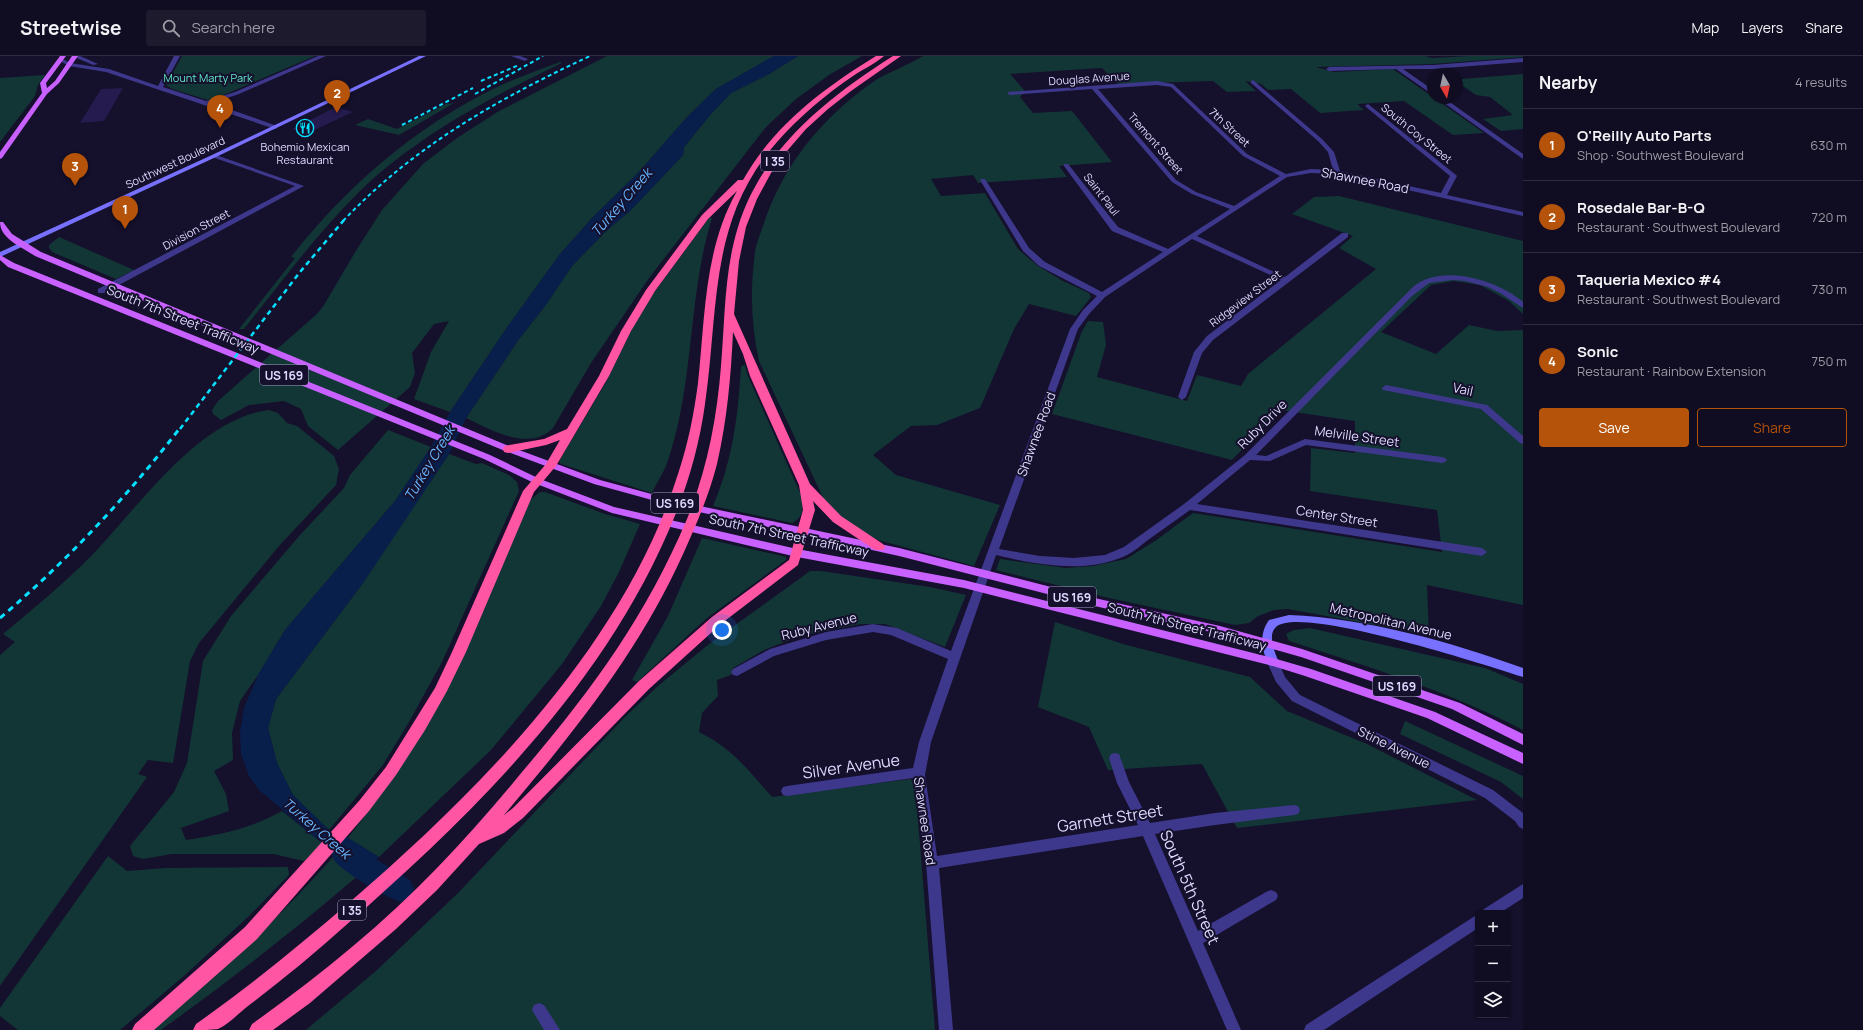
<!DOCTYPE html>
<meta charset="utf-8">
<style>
:root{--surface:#100c21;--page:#1e1a2e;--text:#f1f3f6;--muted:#9c9ba5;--line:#302c3f;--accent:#b45309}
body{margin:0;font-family:Manrope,sans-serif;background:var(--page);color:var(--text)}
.controls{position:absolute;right:12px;bottom:12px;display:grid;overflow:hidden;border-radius:4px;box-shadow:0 1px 3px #0004}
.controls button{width:36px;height:36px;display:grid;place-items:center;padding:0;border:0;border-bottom:1px solid var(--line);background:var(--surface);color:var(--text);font:20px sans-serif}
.compass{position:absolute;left:1427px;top:12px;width:36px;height:36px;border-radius:50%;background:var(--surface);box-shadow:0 1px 3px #0004;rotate:171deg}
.you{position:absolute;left:722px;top:574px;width:14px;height:14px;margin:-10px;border:3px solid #fff;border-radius:50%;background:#1a73e8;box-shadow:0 0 0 6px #1a73e833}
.badge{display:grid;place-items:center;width:26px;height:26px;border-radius:50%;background:var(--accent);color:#fff;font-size:13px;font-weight:700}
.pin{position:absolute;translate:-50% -33px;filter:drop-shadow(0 1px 2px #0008)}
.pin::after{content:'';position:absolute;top:21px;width:14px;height:12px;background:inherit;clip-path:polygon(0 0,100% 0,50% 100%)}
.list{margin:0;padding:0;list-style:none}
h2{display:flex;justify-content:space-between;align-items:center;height:52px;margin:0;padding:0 16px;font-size:17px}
h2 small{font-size:13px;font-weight:400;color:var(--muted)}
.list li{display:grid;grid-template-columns:26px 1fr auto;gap:12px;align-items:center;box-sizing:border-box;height:72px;padding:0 16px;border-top:1px solid var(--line)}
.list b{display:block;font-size:15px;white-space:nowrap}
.list p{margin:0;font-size:13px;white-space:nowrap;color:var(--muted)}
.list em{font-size:13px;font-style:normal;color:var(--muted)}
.actions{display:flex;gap:8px;padding:12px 16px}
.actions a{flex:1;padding:9px 0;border:1px solid var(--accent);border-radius:4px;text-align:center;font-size:14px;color:var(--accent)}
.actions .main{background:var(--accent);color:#fff}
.icon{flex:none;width:22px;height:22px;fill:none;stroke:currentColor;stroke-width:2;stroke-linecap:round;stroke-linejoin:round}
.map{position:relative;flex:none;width:1523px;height:974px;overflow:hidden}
header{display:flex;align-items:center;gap:24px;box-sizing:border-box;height:56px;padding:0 20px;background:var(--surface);border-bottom:1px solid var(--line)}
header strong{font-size:19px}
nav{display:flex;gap:22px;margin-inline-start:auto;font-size:14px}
.search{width:280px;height:36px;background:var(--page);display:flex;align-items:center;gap:10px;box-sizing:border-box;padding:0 14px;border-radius:4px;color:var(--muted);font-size:15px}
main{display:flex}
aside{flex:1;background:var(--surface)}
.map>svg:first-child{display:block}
.green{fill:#123636}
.water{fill:#081f4c}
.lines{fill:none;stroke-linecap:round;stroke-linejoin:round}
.river{fill:#081f4c;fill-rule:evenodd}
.building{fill:#261b4e}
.street{fill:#3e388d;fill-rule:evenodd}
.secondary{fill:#7871ff;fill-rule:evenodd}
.primary{fill:#c861ff;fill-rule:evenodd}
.highway{fill:#ff55a3;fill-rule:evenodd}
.rail-far2{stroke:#06e0ff;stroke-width:2;stroke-dasharray:4 3;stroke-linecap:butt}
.rail-far1{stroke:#06e0ff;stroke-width:2.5;stroke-dasharray:5 4;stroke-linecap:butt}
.rail{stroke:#06e0ff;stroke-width:3;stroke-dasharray:6 5;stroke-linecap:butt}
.labels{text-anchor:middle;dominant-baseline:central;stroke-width:4;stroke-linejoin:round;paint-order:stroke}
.far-park-label{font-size:11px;fill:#5fe7c8;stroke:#15102c}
.far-street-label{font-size:11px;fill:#dfdaff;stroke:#15102c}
.far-poi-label{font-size:11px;fill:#dfdaff;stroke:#15102c}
.shield{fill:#15102c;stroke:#a29dc0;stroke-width:1}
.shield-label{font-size:12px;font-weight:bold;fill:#dfdaff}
.street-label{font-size:13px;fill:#dfdaff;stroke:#15102c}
.water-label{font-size:14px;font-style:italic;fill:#68b6ff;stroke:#15102c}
.near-street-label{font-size:16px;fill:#dfdaff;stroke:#15102c}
</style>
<header>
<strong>Streetwise</strong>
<div class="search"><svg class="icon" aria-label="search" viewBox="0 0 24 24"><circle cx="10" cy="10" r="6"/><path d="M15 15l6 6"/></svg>Search here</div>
<nav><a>Map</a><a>Layers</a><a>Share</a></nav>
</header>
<main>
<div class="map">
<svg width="1523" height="974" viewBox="0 0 1523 974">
<rect width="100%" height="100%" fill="#15102c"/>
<path class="green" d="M182 0H315L226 38 208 44 172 33 166 29Z
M607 0H774L716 33 688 60 639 116 595 159 560 198 508 270 450 356 414 343 431 296 449 265 434 268 412 297 415 317 410 331 338 394 308 370 301 353 284 345 249 349 221 364 213 358 212 354 218 345 317 258 324 249 357 193 382 154 423 108 457 82 499 55Z
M798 0H862L829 19 796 43 766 71 649 222 591 307 553 372C530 396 491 374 466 362L519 283 545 250 572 210 605 176 631 154 683 99 684 91 710 59 731 37 769 18Z
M923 0H1425L1432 2 1469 0H1523V1L1433 8 1316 11 1334 16 1393 13 1484 77 1453 79 1404 45 1357 48 1364 54 1320 57 1291 33 1268 34 1261 28 1245 25 1256 35 1227 36 1213 25 1118 28 1102 12 1010 18 1025 35 1020 41 1033 57 1072 55 1112 106 1059 110 1067 121 978 127 973 119 931 123 941 140 985 137 1018 193 1038 210 1063 225 1089 237 1091 241 1076 260 1029 248 1014 273 980 352 937 369 911 370 873 399 896 419 1000 449 974 510 878 484C858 474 841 462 825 446L759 305C751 269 750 233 755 196 756 188 760 179 763 170 782 111 819 65 870 28 887 16 905 11 923 0Z
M560 6 562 7C489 42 415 81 357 138 315 180 281 227 244 273H239L295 202 291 201C346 131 415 71 495 32 516 22 538 14 560 6Z
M1523 18V73L1501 75 1483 63 1513 59 1490 41 1476 39 1460 28 1462 23Z
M45 19 38 29 35 40 0 86V22Z
M454 47 399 79 355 69 368 63 397 73 446 48Z
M1339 140 1523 185V258L1509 245 1480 229 1454 225 1431 229 1381 276 1436 298 1469 269 1497 275 1523 274V549L1427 529 1429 579 1288 553 1274 554 1258 560 1249 567 1235 569 1109 542 996 514 1000 503 1066 512 1093 510 1126 503 1155 485 1193 457 1442 496 1437 454 1310 435 1311 392 1355 397V365L1280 354 1232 404 1052 358 1082 275 1088 265 1103 266 1106 289 1097 321 1187 345 1197 319 1241 330 1248 318 1376 213 1339 192 1353 180 1292 158 1314 141Z
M709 162H712C687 243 695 330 666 410 662 419 656 428 652 437L561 408 559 406 562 400 605 328 634 269 651 241Z
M59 181 134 214 116 223 52 196 49 192V189Z
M745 309 748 320 801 439C803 453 805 460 792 467L713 450C733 403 738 360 741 310Z
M269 354 278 357 287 367 297 370 334 400 339 413 336 429 279 490 199 587 190 605 173 707 148 704 138 718 147 721 0 930V599L15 586 3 578C34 552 66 526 94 497 140 449 199 362 269 354Z
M388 374 431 391 395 445 285 574 258 619 240 645 232 677 233 704 214 715 226 738 229 755 181 772 186 784C223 778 249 773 282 755L322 787 304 805 273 798H172L143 803 133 800 130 790 174 736 187 707 203 605 231 560 300 479 344 432 350 419Z
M449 398 476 408 482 407 509 419 517 426 519 435 442 606 409 666 383 709 329 774 293 739 277 707 268 672 276 643 363 527Z
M540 436H545L605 458 640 468 619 516 601 550 562 608 491 694 379 801 348 782 389 728 466 593 531 443Z
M702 482 782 500 786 501V504L707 562 637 626 632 624 668 560Z
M810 515H821L930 531 966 539 945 591 885 568H861L800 580 764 594 733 612 731 619 717 624 718 640 702 657 699 676C732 692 748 714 772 741L910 723 915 727 935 974H306L377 914 458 837 626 660 658 630 709 588Z
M1055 566 1123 588 1250 621 1287 655 1367 688 1477 744 1237 772 1202 708 1108 714 1089 671 1038 651Z
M1310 572 1485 612 1523 628V674C1448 635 1369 611 1289 585L1286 578 1294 574Z
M1405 665 1523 720V743L1501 726 1400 678Z
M335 799 360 818C296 873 229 925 161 974H152L256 882 301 836Z
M108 800 127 815 166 812 288 811 289 819 249 860 185 919 120 974H18L0 960V952Z"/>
<path class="water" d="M774 0H798L769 18 731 37 710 59 684 91 683 99 631 154 605 176 572 210 545 250 519 283 466 362 449 398 363 527 276 643 268 672 277 707 293 739 329 774 348 782 379 801 360 818 335 799 322 787 259 734 249 720 241 698 240 677 244 652 258 619 285 574 395 445 431 391 450 356 508 270 560 198 595 159 639 116 688 60 716 33Z"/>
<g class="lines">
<path class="river" d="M344 783 354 786 366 797 410 824 414 833 410 842 400 846C384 840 344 817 334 804 333 801 332 798 331 795L334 786Z"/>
</g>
<path class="building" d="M123 32 104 65 80 67 101 33Z
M336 51 353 56 306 78 292 73Z"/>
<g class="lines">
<path class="street" d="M72 0H80L98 8 93 9Z
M174 0H180L163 31 206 45 235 36 318 0H326L239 38 212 47 277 70V72L275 73 106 16 69 10 58 4 61 2 70 7 109 13 158 30Z
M511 0H520L528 3 525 5Z
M1523 2V6L1433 13H1403L1433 34V39L1396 13 1329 15 1326 13 1329 11 1433 9Z
M1253 24 1322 83 1334 96 1340 115 1441 137 1450 120 1366 51 1365 50 1368 48 1456 119 1457 120 1447 139 1523 156V160L1337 118 1311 117 1287 121 1197 180 1285 221 1342 177H1348V181L1213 284 1202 297 1186 341 1182 344 1178 341 1194 296 1207 280 1281 224 1192 183 1105 241 1089 258 1078 273 999 493 1040 500 1074 502 1105 499 1124 491 1184 448 1245 399 1413 231C1442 207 1497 224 1523 246V252L1500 237 1488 231 1465 225 1452 224 1429 227 1412 240 1256 399 1266 400 1305 383 1442 401 1445 402 1447 404 1445 406 1442 407 1306 389 1270 405 1250 404 1197 448 1482 492 1487 496 1482 500 1190 454C1176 464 1162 474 1148 484 1141 489 1134 496 1125 500 1086 518 1037 509 996 499L931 686 925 719 937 800 1138 769 1117 727 1109 702 1111 698 1115 697 1119 698 1129 726 1150 767 1215 757 1294 749 1298 750 1300 754 1298 758 1294 759 1215 769 1155 778 1198 875 1266 836 1271 834 1276 836 1278 840 1276 844 1203 887 1241 974H1227L1143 780 939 812 953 974H939L926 807 913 722 787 740 783 739 781 735 783 731 787 730 913 712 919 686 948 603 891 579 873 576 826 584 774 600 737 620 733 619 731 616 733 613 770 593 826 576 873 568 897 572 951 595 1070 273 1083 254 1097 240 1039 210 1023 195 980 124 981 123H985L1029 192 1045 206 1102 236 1163 196 1112 175 1064 110V108H1068L1118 171 1168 193 1230 153 1192 138 1172 126 1092 33 1010 39 1008 38V36L1157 25 1173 28 1247 98 1286 118 1311 113 1333 114 1328 96 1318 85 1251 27V25ZM1157 29 1171 31 1243 100 1280 120 1234 150 1196 136 1176 124 1098 33Z
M1437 42H1444L1523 98V103Z
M212 99H216L304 130 104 237H98V233L295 130 212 101Z
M1386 329 1487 349 1523 380V388L1520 387 1481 353 1383 334 1382 332Z
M1273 602 1277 603 1285 621 1300 639 1493 734 1523 757V773L1519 771 1515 765 1485 742 1292 645 1276 626 1267 606 1269 603Z
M1523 828V842L1500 857H1482L1484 853Z
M1478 858V872L1324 974H1304L1306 969Z
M539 947 544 949 560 974H544L532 954 534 949Z"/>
<path class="secondary" d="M419 0H426L216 101 0 201V196L212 99Z
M1289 559C1366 562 1451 586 1523 612V621C1489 610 1299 548 1276 571 1267 579 1275 597 1279 606L1277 609 1273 610 1269 609C1261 594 1259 578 1269 564Z"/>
<path class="primary" d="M60 0H66L46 27 47 32 55 25 72 0H78L59 27 47 38 2 102 0 103V96L42 37 40 27Z
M0 166H3L12 178 41 196 511 391 600 424 681 446 899 492 1090 541 1220 570 1302 593 1460 647 1523 678V689L1452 653 1301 601 1220 578 1090 549 899 500 681 452 594 428 505 395 35 200C22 191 0 183 0 166Z
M0 199 14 207 490 399 540 423 614 451 797 493 964 524 1273 602 1311 613 1435 656 1523 697V708L1427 662 1305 620 1273 610 964 532 797 501 612 457 534 427 484 403 8 211 0 204Z"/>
<path class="highway" d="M876 0H884C875 8 863 13 853 20 825 39 799 61 777 86 708 164 719 253 705 348 700 385 690 422 676 457 610 623 478 754 345 870 314 898 281 925 248 950 239 957 229 968 218 973 212 974 201 974 193 974L196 968C250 930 301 888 351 845 482 732 625 587 678 418 688 388 694 358 698 327 705 262 704 193 737 135L708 163 655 235 631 275 609 320 556 410 534 436 466 596 447 635 425 674 396 719 369 755 257 883 154 974H132L135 968 245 871 359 745 386 711 435 632 452 596 523 435 546 408 560 384 546 389 508 397 504 396 503 393 504 390 544 383 567 373 599 320 621 275 646 234 702 159 738 124H743C773 70 824 32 876 0Z
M893 0H901L851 35 828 53 806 73 787 95 771 117 757 143 746 171 739 205 734 258 810 428 841 460 883 488 885 491 883 494H875L833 466 813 445 815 454 798 509 722 567 649 633 523 762 504 777 479 788 437 834 396 873 310 947 273 974H249L252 968C318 921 381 870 437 812 467 781 495 749 522 716 591 635 645 562 687 463 707 414 717 362 721 310 725 264 724 216 738 171 762 93 827 42 893 0ZM733 276 743 298 750 320 799 429 803 454 789 504 712 561 639 625 513 752 504 759C574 676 639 596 684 496 697 467 709 439 717 408 727 365 731 320 733 276Z"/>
<path class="rail-far2" d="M481 25 519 9
M475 38 543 0
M402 69 473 32
M343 165C414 90 498 43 590 0"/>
<path class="rail-far1" d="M180 373 300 216 344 164"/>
<path class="rail" d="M0 562C67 505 126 442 180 372"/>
</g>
<defs>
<symbol id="restaurant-ring" viewBox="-11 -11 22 22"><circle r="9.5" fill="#15102c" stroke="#06e0ff" stroke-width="1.5"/><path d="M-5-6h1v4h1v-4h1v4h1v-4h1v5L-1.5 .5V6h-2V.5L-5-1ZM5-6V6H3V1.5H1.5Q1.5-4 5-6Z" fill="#06e0ff"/></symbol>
</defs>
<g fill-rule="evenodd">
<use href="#restaurant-ring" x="295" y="62" width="20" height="20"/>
</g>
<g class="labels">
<g class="far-park-label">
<text x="208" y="21">Mount Marty Park</text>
</g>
<g class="far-street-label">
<text transform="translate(1089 22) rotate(-4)">Douglas Avenue</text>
<text transform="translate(1230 71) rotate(43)">7th Street</text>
<text transform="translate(1417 77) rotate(39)">South Coy Street</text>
<text transform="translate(1156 87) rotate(49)">Tremont Street</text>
<text transform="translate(175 106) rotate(-25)">Southwest Boulevard</text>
<text transform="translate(1102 138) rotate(52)">Saint Paul</text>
<text transform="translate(196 173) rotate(-28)">Division Street</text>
<text transform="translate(1245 242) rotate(-37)">Ridgeview Street</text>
</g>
<g class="far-poi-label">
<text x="305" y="90">Bohemio Mexican<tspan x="305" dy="13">Restaurant</tspan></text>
</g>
<g class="shield">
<rect x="761" y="95" width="28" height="20" rx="3"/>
<rect x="260" y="309" width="48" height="20" rx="3"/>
<rect x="651" y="437" width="48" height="20" rx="3"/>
<rect x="1048" y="531" width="48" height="20" rx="3"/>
<rect x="1373" y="620" width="48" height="20" rx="3"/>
<rect x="338" y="844" width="28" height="20" rx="3"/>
</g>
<g class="shield-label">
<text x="775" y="105">I 35</text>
<text x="284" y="319">US 169</text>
<text x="675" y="447">US 169</text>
<text x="1072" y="541">US 169</text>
<text x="1397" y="630">US 169</text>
<text x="352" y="854">I 35</text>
</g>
<g class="street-label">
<text transform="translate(1365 124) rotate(11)">Shawnee Road</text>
<text transform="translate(183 263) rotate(22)">South 7th Street Trafficway</text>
<text transform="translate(1463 333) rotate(12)">Vail</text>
<text transform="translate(1262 368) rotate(-45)">Ruby Drive</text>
<text transform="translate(1036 378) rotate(-70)">Shawnee Road</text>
<text transform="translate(1357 380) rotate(8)">Melville Street</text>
<text transform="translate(1337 460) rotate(9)">Center Street</text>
<text transform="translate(789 479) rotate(12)">South 7th Street Trafficway</text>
<text transform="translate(1391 565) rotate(13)">Metropolitan Avenue</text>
<text transform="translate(819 570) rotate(-14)">Ruby Avenue</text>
<text transform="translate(1187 570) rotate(14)">South 7th Street Trafficway</text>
<text transform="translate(1394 691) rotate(26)">Stine Avenue</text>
<text transform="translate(925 765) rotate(82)">Shawnee Road</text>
</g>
<g class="water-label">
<text transform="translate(621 146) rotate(-49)">Turkey Creek</text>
<text transform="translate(429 407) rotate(-59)">Turkey Creek</text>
<text transform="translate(317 772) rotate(41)">Turkey Creek</text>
</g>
<g class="near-street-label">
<text transform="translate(851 710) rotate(-8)">Silver Avenue</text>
<text transform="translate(1110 762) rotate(-9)">Garnett Street</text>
<text transform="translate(1190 831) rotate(66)">South 5th Street</text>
</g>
</g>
</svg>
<div class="controls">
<button>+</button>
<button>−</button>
<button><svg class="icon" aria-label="layers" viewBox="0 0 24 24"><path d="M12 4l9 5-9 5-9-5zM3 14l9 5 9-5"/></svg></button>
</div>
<svg class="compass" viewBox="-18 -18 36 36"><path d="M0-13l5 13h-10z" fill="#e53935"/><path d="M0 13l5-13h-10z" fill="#9c9ba5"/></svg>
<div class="you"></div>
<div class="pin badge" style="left:125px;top:173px">1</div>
<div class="pin badge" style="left:337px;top:57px">2</div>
<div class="pin badge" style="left:75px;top:130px">3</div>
<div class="pin badge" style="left:220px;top:72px">4</div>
</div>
<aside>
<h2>Nearby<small>4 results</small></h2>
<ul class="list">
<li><span class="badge">1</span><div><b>O'Reilly Auto Parts</b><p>Shop · Southwest Boulevard</p></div><em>630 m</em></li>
<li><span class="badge">2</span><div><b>Rosedale Bar-B-Q</b><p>Restaurant · Southwest Boulevard</p></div><em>720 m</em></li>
<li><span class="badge">3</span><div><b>Taqueria Mexico #4</b><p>Restaurant · Southwest Boulevard</p></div><em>730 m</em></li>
<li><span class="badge">4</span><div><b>Sonic</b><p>Restaurant · Rainbow Extension</p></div><em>750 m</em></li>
</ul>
<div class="actions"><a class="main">Save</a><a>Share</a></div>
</aside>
</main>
